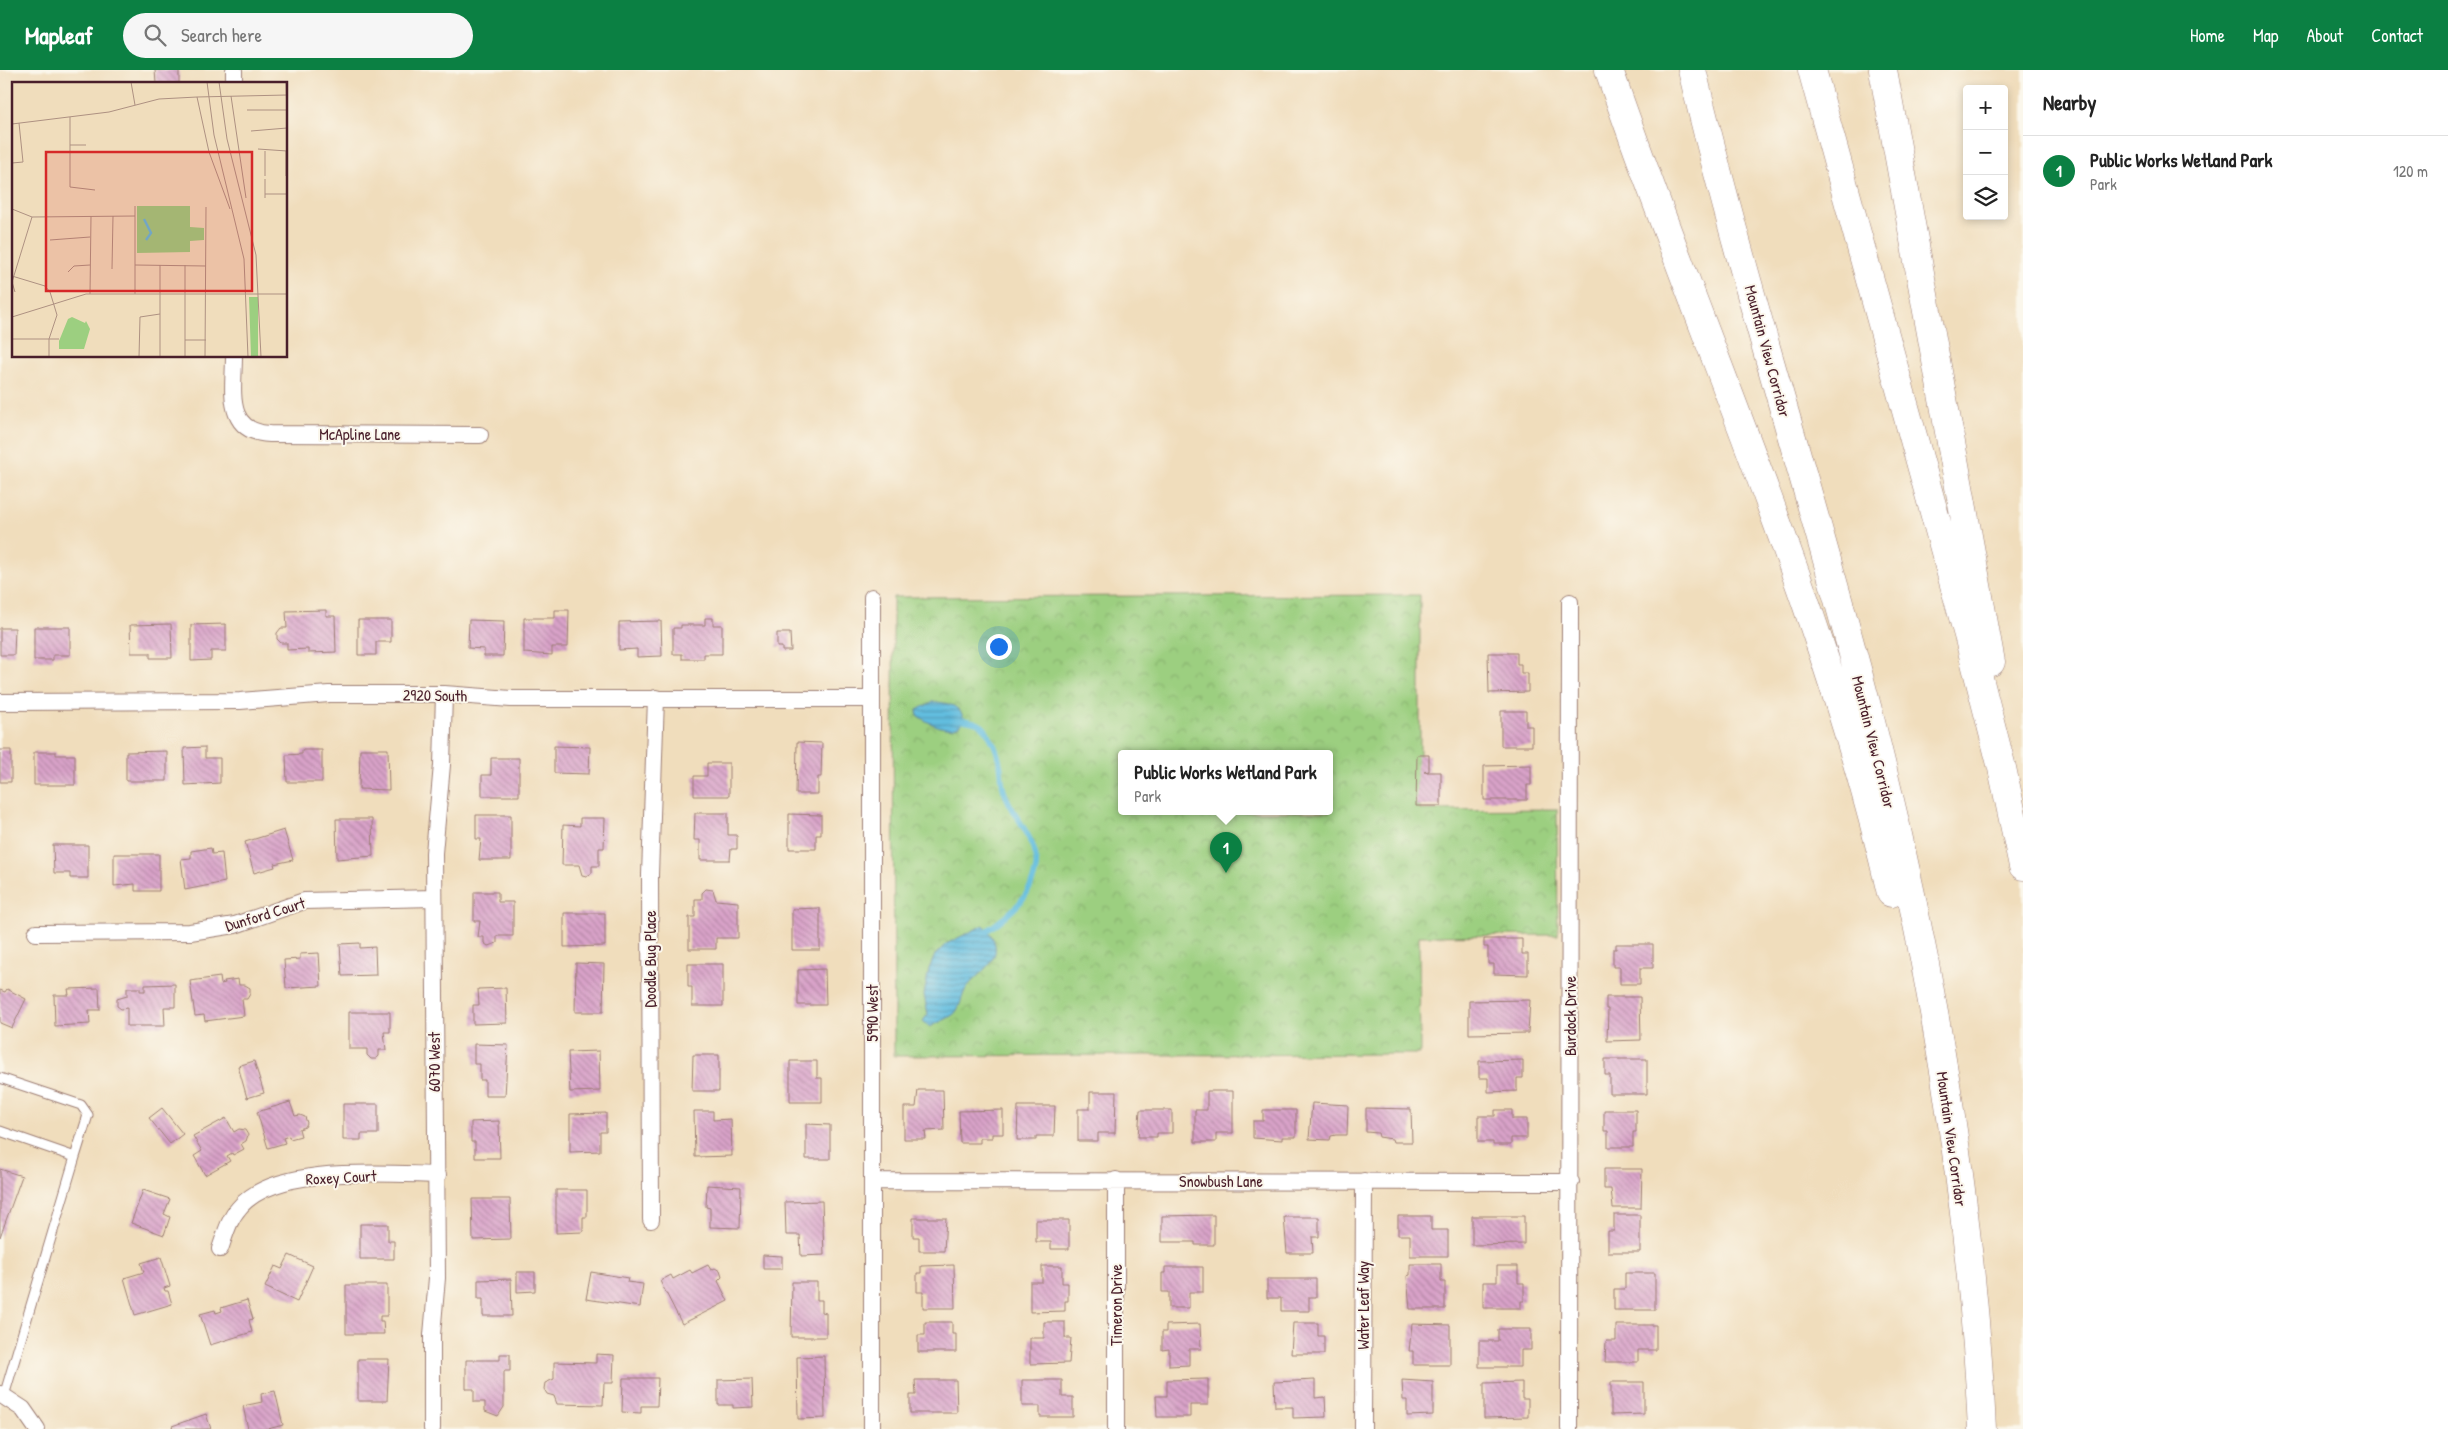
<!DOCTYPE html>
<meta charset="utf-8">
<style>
:root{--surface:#fff;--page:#f6f6f6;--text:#222;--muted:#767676;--line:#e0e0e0;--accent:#0b8043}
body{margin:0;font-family:"Patrick Hand",sans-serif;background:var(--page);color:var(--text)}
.controls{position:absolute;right:15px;top:15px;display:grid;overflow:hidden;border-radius:5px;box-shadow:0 2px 8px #0003}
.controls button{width:45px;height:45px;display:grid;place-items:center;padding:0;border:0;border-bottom:1px solid var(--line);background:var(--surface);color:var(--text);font:25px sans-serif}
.you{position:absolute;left:998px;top:576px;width:18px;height:18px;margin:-12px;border:4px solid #fff;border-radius:50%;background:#1a73e8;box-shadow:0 0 0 8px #1a73e833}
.badge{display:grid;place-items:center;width:32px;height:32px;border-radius:50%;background:var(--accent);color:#fff;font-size:16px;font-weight:700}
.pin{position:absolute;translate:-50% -41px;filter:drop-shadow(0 1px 2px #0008)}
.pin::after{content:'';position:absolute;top:26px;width:18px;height:15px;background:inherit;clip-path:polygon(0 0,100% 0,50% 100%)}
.popup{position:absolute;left:1118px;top:680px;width:215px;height:65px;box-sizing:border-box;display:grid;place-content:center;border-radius:5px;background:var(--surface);filter:drop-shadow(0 1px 4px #0005);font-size:16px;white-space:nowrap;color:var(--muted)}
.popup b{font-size:19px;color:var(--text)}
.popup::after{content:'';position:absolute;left:50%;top:100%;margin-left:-10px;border:10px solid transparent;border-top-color:var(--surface)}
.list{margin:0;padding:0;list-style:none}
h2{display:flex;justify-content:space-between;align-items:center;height:65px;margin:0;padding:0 20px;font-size:21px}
h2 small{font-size:16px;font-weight:400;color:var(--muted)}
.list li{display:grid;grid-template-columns:32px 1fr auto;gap:15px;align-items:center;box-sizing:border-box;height:70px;padding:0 20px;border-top:1px solid var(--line)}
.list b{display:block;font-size:19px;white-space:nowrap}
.list p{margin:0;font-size:16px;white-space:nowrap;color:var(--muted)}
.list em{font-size:16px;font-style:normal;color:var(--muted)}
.icon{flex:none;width:28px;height:28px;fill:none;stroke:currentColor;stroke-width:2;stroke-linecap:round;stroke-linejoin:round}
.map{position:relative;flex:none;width:2023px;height:1359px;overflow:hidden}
header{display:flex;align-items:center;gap:30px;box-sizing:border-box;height:70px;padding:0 25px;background:var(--accent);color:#fff}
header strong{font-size:24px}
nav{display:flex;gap:28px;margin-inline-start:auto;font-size:18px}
.search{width:350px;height:45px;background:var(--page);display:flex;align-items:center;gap:12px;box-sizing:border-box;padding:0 18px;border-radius:28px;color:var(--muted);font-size:19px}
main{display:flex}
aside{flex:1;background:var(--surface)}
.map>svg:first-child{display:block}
.park{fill:url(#park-crowns);stroke:#737756;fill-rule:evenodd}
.water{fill:url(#water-rules);stroke:#566e85}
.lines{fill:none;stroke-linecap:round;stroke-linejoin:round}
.stream{stroke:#62bddf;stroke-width:5.5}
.building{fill:url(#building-back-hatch)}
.lane-casing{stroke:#9d7e74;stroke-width:11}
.street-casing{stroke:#9d7e74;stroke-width:18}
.highway-casing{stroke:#9d7e74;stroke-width:29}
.lane{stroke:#fff;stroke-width:9}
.street{stroke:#fff;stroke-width:16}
.highway{stroke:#fff;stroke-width:28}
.labels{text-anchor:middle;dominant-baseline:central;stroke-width:4;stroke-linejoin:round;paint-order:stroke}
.street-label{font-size:16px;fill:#4a1f2b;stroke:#fbf7ec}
.inset-river{fill:none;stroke:#62bddf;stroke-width:2.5}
.inset-road{fill:none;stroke:#ae9182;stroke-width:1}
.view{fill:#d62828;fill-opacity:0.15;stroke:#d62828;stroke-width:2.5}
.inset-edge{fill:none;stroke:#4a1f2b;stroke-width:2.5}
</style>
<header>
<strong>Mapleaf</strong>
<div class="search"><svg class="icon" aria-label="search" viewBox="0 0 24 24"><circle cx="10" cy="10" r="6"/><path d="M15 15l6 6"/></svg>Search here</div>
<nav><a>Home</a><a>Map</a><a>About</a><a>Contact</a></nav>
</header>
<main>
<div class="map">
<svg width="2023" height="1359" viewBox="0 0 2023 1359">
<defs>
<pattern id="park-crowns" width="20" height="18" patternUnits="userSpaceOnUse" patternTransform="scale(1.25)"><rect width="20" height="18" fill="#9ccf80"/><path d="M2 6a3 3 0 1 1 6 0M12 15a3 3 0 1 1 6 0" fill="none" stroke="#88b16f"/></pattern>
<pattern id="water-rules" width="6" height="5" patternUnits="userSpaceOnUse" patternTransform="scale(1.25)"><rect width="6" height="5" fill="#62bddf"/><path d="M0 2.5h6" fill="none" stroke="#5399b5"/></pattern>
<pattern id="building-back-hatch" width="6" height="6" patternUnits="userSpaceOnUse" patternTransform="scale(1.25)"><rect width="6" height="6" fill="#d9a3c9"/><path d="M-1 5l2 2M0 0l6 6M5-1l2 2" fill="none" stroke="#b284a3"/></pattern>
</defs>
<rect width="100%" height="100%" fill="#fbf7ec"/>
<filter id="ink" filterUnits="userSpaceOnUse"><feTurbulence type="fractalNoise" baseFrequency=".02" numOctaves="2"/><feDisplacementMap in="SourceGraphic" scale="10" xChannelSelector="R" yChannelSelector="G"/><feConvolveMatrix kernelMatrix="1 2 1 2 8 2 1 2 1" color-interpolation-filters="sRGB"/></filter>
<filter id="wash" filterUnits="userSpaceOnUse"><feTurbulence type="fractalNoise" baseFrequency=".0096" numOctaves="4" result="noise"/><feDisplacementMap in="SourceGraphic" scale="20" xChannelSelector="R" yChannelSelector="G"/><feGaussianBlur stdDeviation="1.12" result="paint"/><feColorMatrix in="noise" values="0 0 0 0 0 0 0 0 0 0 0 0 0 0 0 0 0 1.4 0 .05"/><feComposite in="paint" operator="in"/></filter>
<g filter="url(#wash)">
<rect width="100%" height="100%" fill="#f0ddbc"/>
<path class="park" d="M1420 525V740L1557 739 1558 865 1419 866 1420 984 894 986 893 527ZM1122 684H1330V742H1122Z"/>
<path class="water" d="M932 632C946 632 961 635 964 650 955 667 930 654 918 646L917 640Z
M984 855C1010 886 986 895 968 916 961 924 962 936 954 944 947 950 937 952 930 957L923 951 928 944 924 925 929 899 935 885 946 874Z"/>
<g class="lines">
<path class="stream" d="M964 650C972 652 980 652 985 659 992 669 998 682 1000 694 1002 703 1001 712 1004 721 1012 746 1039 770 1036 798 1032 827 1010 844 988 860"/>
</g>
<g id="blocks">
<path class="building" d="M155 0H179V14H156Z
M326 540V546H335L336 582 308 583V579L287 580V573H281L277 569V563L281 558H287L286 541Z
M555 540H569L568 577H552V585L524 583V548H555Z
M705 548H713V555H722V584H704V589H682V584H673V558H681V555H705Z
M358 550H391V572H376V585H358Z
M469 550 504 551 503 586H484V579L468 578Z
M661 551 662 586 637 587V579L619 580V552Z
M171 554 172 588H150V583H131L130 555Z
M226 554V581H211V590L191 591V555Z
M34 557H70V585H53V590H34Z
M0 558H15L14 585H0Z
M777 563H790L791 581H782V577H777Z
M1488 583H1517V594H1521V603H1528V622L1489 623Z
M1501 641H1526V656H1532V676H1501Z
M797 672 822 673 821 707H818V724H796Z
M554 676 590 677 589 704 554 703Z
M205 677V688H220V713L185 715 184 678Z
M360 679H388L389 720 359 719Z
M0 680H11V712H0Z
M302 680H322V712H287L286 685 302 684Z
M167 681V711H126V682Z
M34 682H56V685H75V715H34Z
M1417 685H1429V701L1424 702H1441V736H1416Z
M491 688H519V726H482V705H491Z
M707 693H729V726H694V706H707Z
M1531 695V715H1527V730H1484V696Z
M695 743H728V765H737V779H731L730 790H700V770H694Z
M789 744 821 745V765H816V779H789Z
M476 745H511V790H479L481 769H476Z
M580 748H605L604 778H599V796H592V803L587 806 582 805 579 795H562L563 755 580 756Z
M336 749H372L373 786 337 789Z
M284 760 293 790 274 794 275 797 254 803 245 772Z
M53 775H88V808H70V803H54Z
M211 778 212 784 222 783 225 812 185 820 181 789 191 788V781Z
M114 784H159V821H135V814L114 816Z
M706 819 713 820 716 830 738 832V868H716V879H689V847H695V829H702V823Z
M474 822H498V832H513V866H497V873L488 876 484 873V867H478L480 851H474Z
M820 838V880H792V839Z
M564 843H605V876L564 877Z
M1484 869H1522V884H1528V905L1494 904V894H1488V877H1484Z
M360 873V878L375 877 376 905 342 906 340 874Z
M1616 874H1653V898H1640V914H1620V897H1613V879H1616Z
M319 883 321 916 286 918 284 890 300 889V884Z
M576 893 604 894 603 942H575Z
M688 894H723V936H692V917H688Z
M825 899 826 935H798V900Z
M220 907 221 914 225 913 224 911 238 909 239 915H245L250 918V924L247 929H242L244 946 205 951 204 945 195 946 190 911Z
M175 914V937H164L165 956H127V938L121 939 117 936V929L127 926V918H140V921H145V915Z
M99 918 100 940H89L90 954 55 956 54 925H69L68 919Z
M506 918 507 953 473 954V935H479L478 919Z
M7 919 26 929 12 958 0 953V920L5 922Z
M1606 927H1640L1641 970 1607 971 1608 939H1606Z
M1530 930 1528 963 1469 964V931Z
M349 942H390V962H384L386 980H379V986L376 989H371L367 985V979H349Z
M474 974 508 975 505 1026H485V1010H480V994H474Z
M599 981 600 1021 570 1022 568 982Z
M693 985H719V1021H692Z
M1605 989H1647V1024H1610V1005H1605Z
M1523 990V1008H1517V1021L1488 1022V1008H1479V991Z
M254 991 264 1023 247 1028 238 996Z
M790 991H817V1008H822V1032H790Z
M918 1020H943L944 1060 925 1061 926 1069H904V1037H916Z
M1207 1021H1233V1063H1216V1072H1195V1040H1207Z
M1090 1022H1116L1115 1063H1098V1071H1078V1039H1090Z
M290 1032 295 1046 300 1045 305 1047 307 1053 305 1057 299 1059 301 1066 290 1069 289 1066 283 1068 285 1073 268 1078 257 1042Z
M1312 1033 1348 1035 1347 1065H1336L1331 1066 1330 1070 1309 1069Z
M343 1034H378V1064H361V1070H343Z
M1018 1036H1055L1054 1066H1036V1070H1017Z
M162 1038 183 1064 170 1074 149 1048Z
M1366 1038 1411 1039 1412 1072H1393L1392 1069 1379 1067 1378 1063 1366 1062Z
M1003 1040V1064H992V1068H980V1073H960L959 1041Z
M1140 1040H1172V1063H1157V1067H1138Z
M1263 1040H1296V1067H1282V1070L1253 1068V1051H1263Z
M1495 1040H1512V1049H1527V1068H1511V1075H1493V1072H1478V1046H1495Z
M1604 1040H1636V1062H1633V1077H1608V1061H1604Z
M694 1041H713V1050L731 1049 732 1086 695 1087Z
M606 1043V1062H600V1081L570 1082V1044Z
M226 1048 234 1062 239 1059 245 1060 248 1065 246 1071 241 1074 244 1079 233 1085 232 1083 227 1086 230 1091 205 1105 194 1086 202 1081 193 1066Z
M499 1051 500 1088H475V1072H471V1052Z
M806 1054 830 1055V1089H806Z
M0 1099 22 1106 0 1167Z
M1604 1099H1642L1641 1138H1613L1611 1119H1604Z
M707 1115 741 1117 740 1158 710 1157V1138L706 1137Z
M143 1120 170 1129 164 1144 170 1147 164 1165 131 1153Z
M556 1120H587V1147H583V1162L556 1163Z
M472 1129H510L511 1169 473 1170Z
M822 1131 824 1185 801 1186 800 1165H786L785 1132Z
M1214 1145V1175H1195V1172H1162V1146Z
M1614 1145H1640V1182H1608V1161H1614Z
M1398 1146H1431V1160H1448V1186H1410V1165H1398Z
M1472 1146H1524V1174L1472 1175Z
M1284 1147H1319V1167H1312L1313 1183H1287Z
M913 1148H946L944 1181H919V1167H913Z
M1036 1150H1069V1179H1051V1172H1036Z
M360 1154H388V1171H394V1189H360Z
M289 1185 313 1196 297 1232 265 1217 275 1196 282 1199Z
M763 1185 782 1186V1199H763Z
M161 1187 170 1216 164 1218 165 1221H168L172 1234 135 1245 124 1208 144 1202 141 1193Z
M1410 1194H1441V1212H1445V1239H1410L1407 1206 1410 1205Z
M708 1195 711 1200 715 1198 720 1201 722 1207 718 1211 728 1231 682 1254 660 1211 671 1205 673 1209 690 1200 692 1203Z
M954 1195 955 1238H923V1222H917V1203H921V1196Z
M1042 1196H1062V1213H1068V1231H1065V1241L1030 1242V1212H1042Z
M1497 1196H1518V1213H1524V1231H1521V1238H1483V1212H1497Z
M1165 1197H1203V1222H1189V1238H1169V1222H1162V1203H1165Z
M517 1202H535V1221L517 1222Z
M591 1202 628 1208 627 1212 643 1214 640 1237 586 1229Z
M1625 1203H1655V1240H1614V1219H1625Z
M511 1209 512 1246H483V1229H478V1210Z
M1267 1209H1316V1227H1309V1241H1281V1228H1267Z
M792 1212H817V1230H822V1242L826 1243V1267H791Z
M346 1215H387V1246H380V1251H383L384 1264H346Z
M247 1230 253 1249 249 1250 252 1262 210 1275 200 1244 215 1240 216 1243 222 1241 221 1238Z
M925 1252H952V1264H956V1282H918V1265H925Z
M1044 1252H1065V1268H1071L1069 1293 1030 1294V1268H1044Z
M1293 1253H1318V1266H1324V1284H1291Z
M1200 1254 1201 1279H1189V1295L1169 1296V1279L1162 1280V1262H1166V1255Z
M1412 1254 1450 1255V1295H1413V1281H1409Z
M1616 1255H1656V1280H1638V1292H1605L1606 1271H1616Z
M1498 1259H1531V1280H1521V1297H1479V1271H1498Z
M500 1284H510V1301H504V1337L498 1346 485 1341V1332H474V1319H466V1290H500Z
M596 1284 614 1285 613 1313H604L603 1335 557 1334 554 1326 547 1324 544 1319 545 1313 554 1309V1292L596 1293Z
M824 1286 825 1348 798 1349 797 1287Z
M358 1289H389L387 1331H358Z
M623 1308H658L657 1336H641V1343L622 1342Z
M752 1309 753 1337 733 1338V1335H718V1310Z
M1208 1309V1335H1190V1347H1157L1156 1326H1167V1310Z
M915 1310H956L957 1343H910V1325H916Z
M1022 1310H1062V1327H1073V1347H1040V1336H1022Z
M1315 1310V1328L1325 1327 1326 1347 1293 1348V1337H1275L1274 1312Z
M1402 1310 1433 1312V1345L1407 1346V1330H1403Z
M1522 1312V1329H1528V1347L1484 1348V1313Z
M1611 1312H1644V1344L1611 1345Z
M275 1321 283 1355 268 1359H248L243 1336 262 1332 261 1324Z
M206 1344 211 1359H173L172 1356Z"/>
</g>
</g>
<g filter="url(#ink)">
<use href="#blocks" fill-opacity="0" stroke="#9d7e74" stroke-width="1"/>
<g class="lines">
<defs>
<path id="lane" d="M0 1008 81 1035 88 1045 75 1087
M0 1061 75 1087 4 1326"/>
<path id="street" d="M234 0V14
M234 286C234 320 224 362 270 364L480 365
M872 527V1359
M0 632 240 631 329 624H444L511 629H871
M36 863 190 862 235 855 304 831 434 828
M1116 1110V1359
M872 1111 1571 1112
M651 1150 650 805 656 628
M220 1179C225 1165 229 1149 239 1138 274 1094 386 1104 438 1105
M0 1324 23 1339 37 1359
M432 1359V1265L437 1208 434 783 442 695 444 624
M1363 1359 1364 1111
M1569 1359 1570 532"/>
<path id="highway" d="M1609 0C1703 274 1826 540 1891 823
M1692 0C1744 218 1814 431 1870 648 1929 880 1971 1120 1982 1359
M1812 0 1969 569 2002 698 2023 796
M1883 0 1991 592"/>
</defs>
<use href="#lane" class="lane-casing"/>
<use href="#street" class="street-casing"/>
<use href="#highway" class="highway-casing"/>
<use href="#lane" class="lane"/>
<use href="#street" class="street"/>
<use href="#highway" class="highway"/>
</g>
</g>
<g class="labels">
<g class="street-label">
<text transform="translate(1768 281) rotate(75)">Mountain View Corridor</text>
<text x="360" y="364">McApline Lane</text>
<text transform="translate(435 625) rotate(1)">2920 South</text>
<text transform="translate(1874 672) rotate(76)">Mountain View Corridor</text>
<text transform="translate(265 844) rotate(-17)">Dunford Court</text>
<text transform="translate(650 889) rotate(-90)">Doodle Bug Place</text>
<text transform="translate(872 943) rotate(-90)">5990 West</text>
<text transform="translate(1570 946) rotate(-90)">Burdock Drive</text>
<text transform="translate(434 992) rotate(-90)">6070 West</text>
<text transform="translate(1952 1069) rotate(82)">Mountain View Corridor</text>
<text transform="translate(341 1107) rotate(-3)">Roxey Court</text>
<text x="1221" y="1111">Snowbush Lane</text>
<text transform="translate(1116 1235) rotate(-90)">Timeron Drive</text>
<text transform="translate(1363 1235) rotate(-90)">Water Leaf Way</text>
</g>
</g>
<g transform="translate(12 12)">
<rect width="275" height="275" fill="#f0ddbc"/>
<path d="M237 215H246V275H239ZM60 235 73 241 74 239 78 247 72 267H47V259L56 237Z" fill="#9ccf80"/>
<path d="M125 124H178V145L192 146V158L178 159V170L125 171Z" fill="#9ccf80"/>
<path class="inset-river" d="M132 137 139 151 134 158"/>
<path class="inset-road" d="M119 0 123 23M195 0 202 53 232 177 236 275M207 0 215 57 244 173 249 275M274 0 275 37M219 14 234 116M185 15 275 13M185 15 197 70 218 127M235 28H275M58 35V105L83 108M0 42 97 30 147 17 185 15M239 49 275 46M58 63H74M246 67 275 69M253 69V94M274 69V94M0 81 11 80 7 41M253 97V116M253 112H275M123 124V212M0 127 20 135 123 134M38 158 78 155M123 183 194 184M100 187 101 134M56 190 62 184 78 183M0 194 33 204 38 210 45 233 37 257V275M3 210 0 200 20 135M78 212 79 134M0 235 74 212H275M0 257H47M173 258H194M127 275 128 235 148 232M148 275V183M173 275V183M193 275 194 125"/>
<path class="view" d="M34 70H240V209H34Z"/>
<rect width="275" height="275" class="inset-edge"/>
</g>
</svg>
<div class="controls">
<button>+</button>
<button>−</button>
<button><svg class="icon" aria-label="layers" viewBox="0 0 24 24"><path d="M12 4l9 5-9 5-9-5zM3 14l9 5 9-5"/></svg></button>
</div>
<div class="you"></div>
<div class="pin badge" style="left:1226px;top:803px">1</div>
<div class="popup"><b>Public Works Wetland Park</b>Park</div>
</div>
<aside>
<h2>Nearby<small></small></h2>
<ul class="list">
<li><span class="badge">1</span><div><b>Public Works Wetland Park</b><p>Park</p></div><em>120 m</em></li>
</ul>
</aside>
</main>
